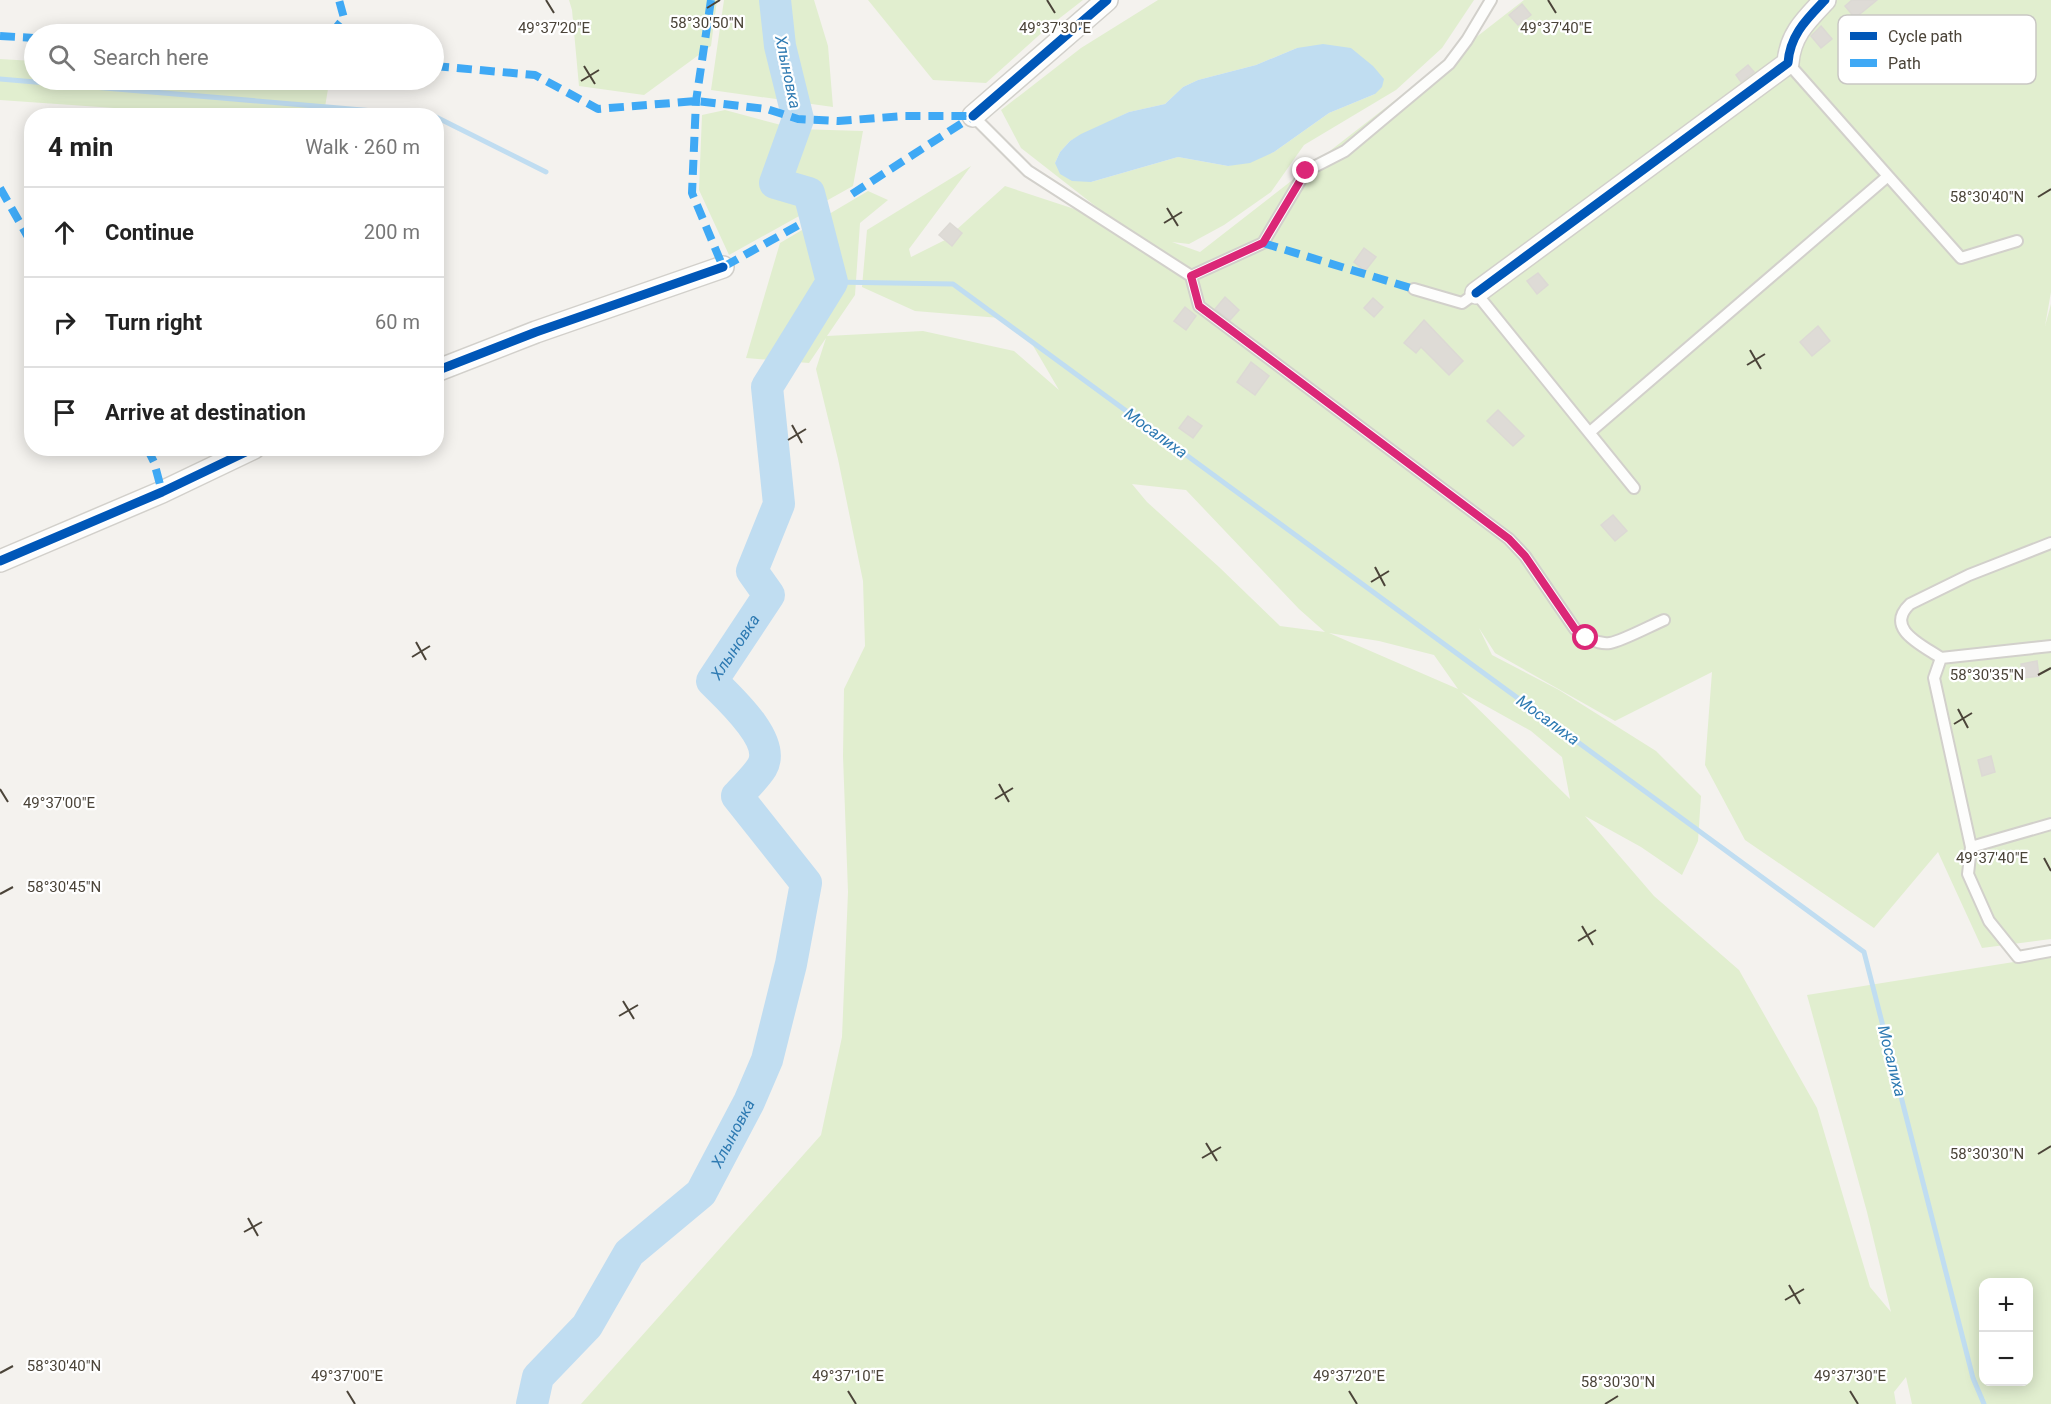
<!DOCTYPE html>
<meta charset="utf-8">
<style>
:root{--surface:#fff;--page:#f6f6f6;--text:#222;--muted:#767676;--line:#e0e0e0}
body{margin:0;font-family:Roboto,sans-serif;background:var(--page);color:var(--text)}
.controls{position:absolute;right:18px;bottom:18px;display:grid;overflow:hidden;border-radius:12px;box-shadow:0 3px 15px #0003}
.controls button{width:54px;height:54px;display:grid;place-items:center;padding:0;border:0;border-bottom:2px solid var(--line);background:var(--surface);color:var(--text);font:30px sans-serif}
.stop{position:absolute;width:18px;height:18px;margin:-14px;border:4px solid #db2777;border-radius:50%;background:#fff}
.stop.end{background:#db2777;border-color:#fff;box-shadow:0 2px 6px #0008}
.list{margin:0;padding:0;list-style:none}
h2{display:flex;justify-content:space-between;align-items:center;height:78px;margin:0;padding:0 24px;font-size:26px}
h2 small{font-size:20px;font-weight:400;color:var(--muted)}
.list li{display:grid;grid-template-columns:39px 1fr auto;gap:18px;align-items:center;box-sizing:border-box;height:90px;padding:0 24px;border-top:2px solid var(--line)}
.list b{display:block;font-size:22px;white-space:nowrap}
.list em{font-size:20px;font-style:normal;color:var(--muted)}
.icon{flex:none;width:33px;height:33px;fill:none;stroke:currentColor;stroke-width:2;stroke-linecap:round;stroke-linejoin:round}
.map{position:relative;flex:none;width:2051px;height:1404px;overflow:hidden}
.search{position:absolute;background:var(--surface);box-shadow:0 3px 15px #0003;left:24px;top:24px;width:420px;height:66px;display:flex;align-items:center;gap:15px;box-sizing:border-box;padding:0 21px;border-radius:33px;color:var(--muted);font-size:22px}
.panel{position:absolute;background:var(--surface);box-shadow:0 3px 15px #0003;left:24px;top:108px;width:420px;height:348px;border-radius:24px}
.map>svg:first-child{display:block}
.green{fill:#e1eecf;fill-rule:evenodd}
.water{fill:#c0ddf1}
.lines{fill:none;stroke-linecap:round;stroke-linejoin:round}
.stream{stroke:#c0ddf1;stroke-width:5}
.river{stroke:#c0ddf1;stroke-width:32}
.building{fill:#dedbd6;stroke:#dcd9d4;stroke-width:1.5}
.service-casing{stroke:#d2d0cb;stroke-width:14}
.minor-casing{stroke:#d2d0cb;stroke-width:24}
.service{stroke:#fdfdfc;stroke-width:10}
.minor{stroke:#fdfdfc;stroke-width:21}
.quiet{stroke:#3fa9f5;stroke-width:8;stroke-dasharray:15 8;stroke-linecap:butt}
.cycleway-casing{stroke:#fff;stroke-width:13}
.cycleway{stroke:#0057b8;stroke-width:9}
.route{stroke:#db2777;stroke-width:8}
.ticks{fill:none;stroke:#4b4439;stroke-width:2}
.labels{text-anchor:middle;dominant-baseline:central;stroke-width:4.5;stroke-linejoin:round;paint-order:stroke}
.water-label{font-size:16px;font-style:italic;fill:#2e7ab2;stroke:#fff}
.key{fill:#fff;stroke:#c9c7c4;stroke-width:1.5}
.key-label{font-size:16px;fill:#4b4439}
.ticks-label{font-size:15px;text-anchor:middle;fill:#4b4439;stroke:#fff;stroke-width:4.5;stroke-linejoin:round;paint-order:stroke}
</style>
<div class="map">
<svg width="2051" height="1404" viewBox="0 0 2051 1404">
<rect width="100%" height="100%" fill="#f4f2ee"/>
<path class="green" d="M569 0H717L711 46 644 95 579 86 572 10Z
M724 0H814L828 46 833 107 711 90Z
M868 0H1083L1047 28 986 83 933 80Z
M1158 0H1474L1442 48 1396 90 1304 145 1271 192 1224 225 1189 244 1172 242 1200 252 1524 0H2051V292L2045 326 2051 304V939L1982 948 1938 852 1874 928 1745 840 1705 765 1712 672 1615 721 1495 653 1479 628 1492 655 1559 690 1656 751 1701 796 1698 841 1682 875 1641 847 1585 816 1654 896 1739 970 1817 1108 1870 1287 1891 1312 1867 1212 1807 995 2051 956V1404H1912L1906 1377 1894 1392 1896 1404H581L821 1135 842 1037 848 892 843 756 844 689 865 646 863 581 838 459 816 369 826 338 809 363 746 358 780 243 868 191 888 200 860 223 855 295 827 336 923 331 1014 351 1059 390 1028 337 1000 318 915 311 862 287 867 230 971 166 909 249 911 257 945 240 1005 186 1117 223 1021 148 1001 110 1081 48ZM1297 48 1375 94 1329 113 1274 152 1228 166 1178 157 1091 182 1055 163 1060 152 1070 141 1129 112 1165 104 1183 87 1198 80 1256 65ZM1132 484 1186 490 1299 609 1325 632 1280 626 1219 567 1147 502ZM1329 633 1379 641 1434 655 1458 689ZM1461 692 1531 731 1562 757 1570 799ZM1984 1282H2028V1382H1984Z
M0 59 34 61V80H318L328 89 324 113 200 114 0 100Z
M725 110 796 129 863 131 853 186 729 255 699 190 702 115Z"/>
<path class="water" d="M1323 44 1351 48 1373 66 1384 79 1382 87 1375 94 1329 113 1274 152 1250 163 1228 166 1178 157 1091 182 1072 181 1060 174 1055 163 1060 152 1070 141 1081 134 1129 112 1165 104 1183 87 1198 80 1256 65 1297 48Z"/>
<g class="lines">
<path class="stream" d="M0 79 433 116
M436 117 546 172
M832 282 953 284 1864 952 1973 1378 1984 1404"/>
<path class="river" id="s1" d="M532 1404 538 1377 587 1326 629 1253 701 1193 749 1102 767 1060 791 964 806 883 737 796C745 787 756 777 762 767 777 741 729 698 712 681L769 595 752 571 779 504 767 387 832 282 809 193 775 183 798 119 780 46 775 0"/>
</g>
<path class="building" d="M1852 0H1877L1855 18 1845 6Z
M1522 4 1531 15 1518 25 1509 15Z
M1821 26 1832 39 1821 48 1811 36Z
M1748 65 1754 72 1741 82 1736 75Z
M950 223 962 233 952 246 939 235Z
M1364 248 1376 257 1365 271 1354 262Z
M1538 273 1548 285 1537 294 1527 281Z
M1225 297 1239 310 1230 320 1215 309Z
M1373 298 1383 307 1374 317 1364 308Z
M1185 307 1196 316 1186 330 1174 321Z
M1424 320 1463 361 1449 375 1421 347 1416 353 1404 343Z
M1818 326 1830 341 1812 356 1800 342Z
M1251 362 1269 376 1255 395 1237 382Z
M1498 410 1524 436 1513 446 1487 421Z
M1188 416 1202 426 1193 438 1179 428Z
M1613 515 1627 531 1615 541 1601 525Z
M2037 661 2039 676 2023 678 2021 664Z
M1991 756 1995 772 1982 776 1978 760Z"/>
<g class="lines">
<defs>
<path id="service" d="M973 116 1028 171 1191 276 1263 243 1306 171 1345 151 1449 64 1467 40 1491 0
M1888 176 1961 258 2017 241
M1191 276 1199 306 1509 539 1525 556 1575 629C1585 637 1597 645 1610 643 1622 641 1652 625 1664 620
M1414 289 1462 303 1476 293 1634 488
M1590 432 1888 176 1788 63
M2051 543 1969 575 1910 604C1884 629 1922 645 1941 658L2051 646
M1941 658 1934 678 1971 847 2051 824
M1971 847 1968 874 1989 921 2018 957 2051 951"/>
<path id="minor" d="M973 116 1107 0
M1476 293 1788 63C1790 35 1806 20 1825 0
M436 371 536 332 723 267
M0 561 162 492 254 448"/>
</defs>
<use href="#service" class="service-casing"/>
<use href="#minor" class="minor-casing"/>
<use href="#service" class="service"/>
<use href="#minor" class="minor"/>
<path class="quiet" d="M711 0 696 101 692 193 723 267 799 225
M331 34 344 18 339 0
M0 36 34 38
M434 66 535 75 598 109 696 101 767 109 798 119 838 121 904 116H973
M0 188 32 244
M852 194 973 116
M1263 243 1414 289
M147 448 154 462 162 492"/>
<defs>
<path id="cycleway" d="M973 116 1107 0
M1476 293 1788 63C1790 35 1806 20 1825 0
M436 371 536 332 723 267
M0 561 162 492 254 448"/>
</defs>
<use href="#cycleway" class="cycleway-casing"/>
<use href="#cycleway" class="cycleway"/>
</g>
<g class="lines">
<path class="route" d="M1306 171 1263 243 1191 276 1199 306 1509 539 1525 556 1575 629 1586 638"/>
</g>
<path class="ticks" d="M546 0 554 13M1047 0 1055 13M1548 0 1556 13M707 8 720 0M584 66 595 84M581 81 599 70M2038 197 2051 189M1167 208 1178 226M1164 223 1182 212M1750 350 1761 369M1747 365 1765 354M792 425 802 443M788 440 806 429M1375 567 1385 586M1371 582 1389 571M416 642 426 660M412 657 430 646M2038 675 2051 668M1958 709 1968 728M1954 724 1972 713M999 784 1009 802M0 789 8 802M995 799 1013 788M2044 858 2051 871M0 894 13 887M1582 926 1593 945M1578 941 1596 930M623 1001 634 1019M619 1016 638 1005M1206 1143 1217 1161M2038 1154 2051 1146M1202 1158 1221 1147M248 1218 258 1236M244 1232 262 1222M1789 1285 1800 1304M1785 1300 1804 1289M0 1373 13 1366M347 1391 355 1404M848 1391 856 1404M1349 1391 1357 1404M1850 1391 1858 1404M1605 1404 1618 1396"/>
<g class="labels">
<g class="water-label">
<text transform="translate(788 72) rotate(78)">Хлыновка</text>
<text transform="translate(1156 433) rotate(36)">Мосалиха</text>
<text stroke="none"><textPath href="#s1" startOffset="902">Хлыновка</textPath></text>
<text transform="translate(1548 720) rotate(36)">Мосалиха</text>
<text transform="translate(1892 1061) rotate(76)">Мосалиха</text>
<text stroke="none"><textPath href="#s1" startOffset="344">Хлыновка</textPath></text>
</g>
</g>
<rect x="1838" y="15" width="198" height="69" rx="9" class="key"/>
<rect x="1850" y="32" width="27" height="8" fill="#0057b8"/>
<rect x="1850" y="59" width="27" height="8" fill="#3fa9f5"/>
<g class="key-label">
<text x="1888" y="42">Cycle path</text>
<text x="1888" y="69">Path</text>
</g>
<g class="ticks-label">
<text x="707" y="28">58°30'50"N</text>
<text x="1556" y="33">49°37'40"E</text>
<text x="554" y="33">49°37'20"E</text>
<text x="1055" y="33">49°37'30"E</text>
<text x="1987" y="202">58°30'40"N</text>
<text x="1987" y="680">58°30'35"N</text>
<text x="59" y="808">49°37'00"E</text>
<text x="1992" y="863">49°37'40"E</text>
<text x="64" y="892">58°30'45"N</text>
<text x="1987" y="1159">58°30'30"N</text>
<text x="64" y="1371">58°30'40"N</text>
<text x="347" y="1381">49°37'00"E</text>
<text x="848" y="1381">49°37'10"E</text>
<text x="1349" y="1381">49°37'20"E</text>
<text x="1850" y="1381">49°37'30"E</text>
<text x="1618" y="1387">58°30'30"N</text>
</g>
</svg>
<div class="controls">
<button>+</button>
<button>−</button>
</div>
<div class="stop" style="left:1586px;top:638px"></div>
<div class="stop end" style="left:1306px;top:171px"></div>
<div class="search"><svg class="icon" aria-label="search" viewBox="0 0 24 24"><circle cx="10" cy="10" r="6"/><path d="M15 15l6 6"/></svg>Search here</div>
<section class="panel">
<h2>4 min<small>Walk · 260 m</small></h2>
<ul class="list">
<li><svg class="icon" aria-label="ahead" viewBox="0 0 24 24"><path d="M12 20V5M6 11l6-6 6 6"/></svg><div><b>Continue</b></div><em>200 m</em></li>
<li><svg class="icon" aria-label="right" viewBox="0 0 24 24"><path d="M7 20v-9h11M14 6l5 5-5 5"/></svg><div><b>Turn right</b></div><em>60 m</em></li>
<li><svg class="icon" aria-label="arrive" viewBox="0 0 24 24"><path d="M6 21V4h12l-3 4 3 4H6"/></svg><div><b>Arrive at destination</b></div></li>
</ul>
</section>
</div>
